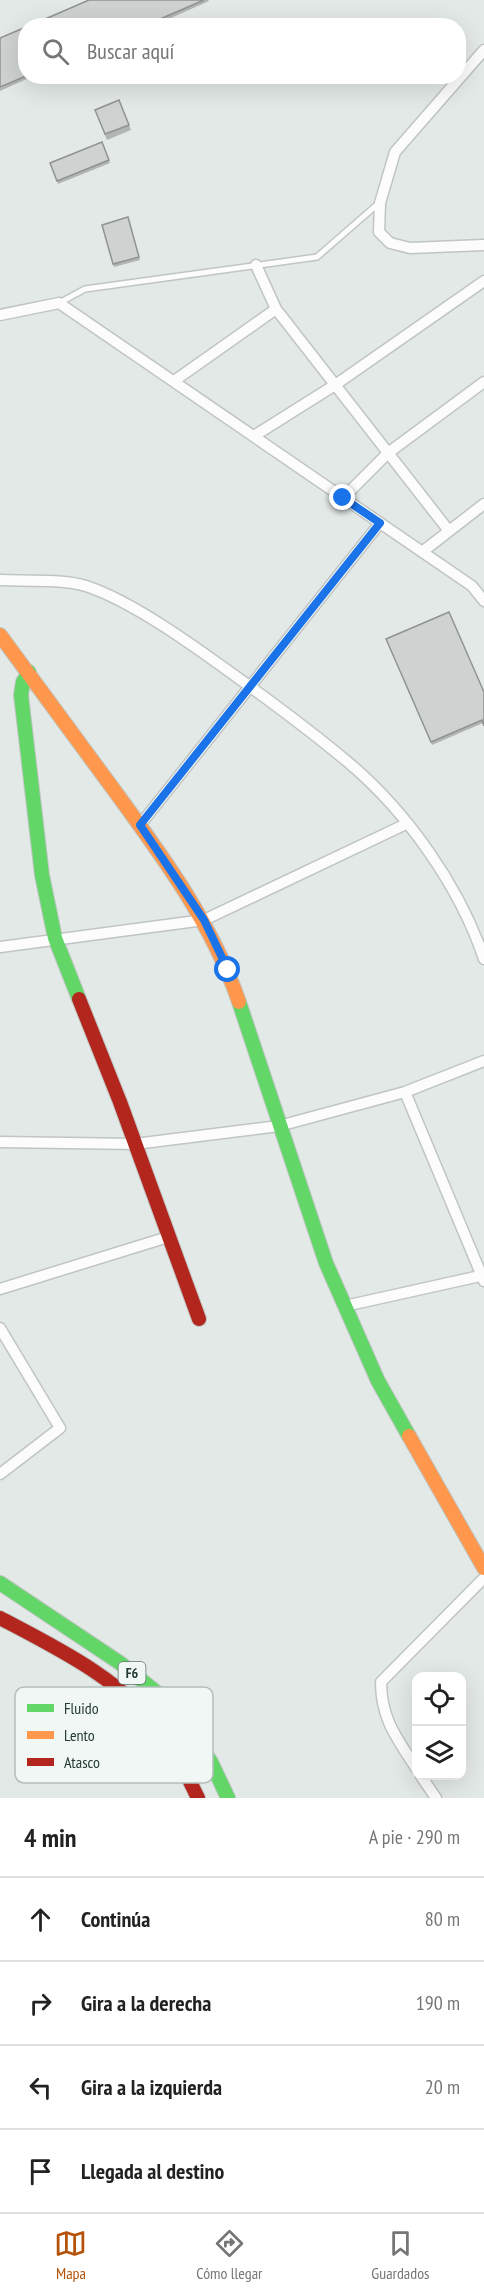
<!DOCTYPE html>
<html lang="es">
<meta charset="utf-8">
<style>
:root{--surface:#fff;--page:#f2f2f2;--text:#222;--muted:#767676;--line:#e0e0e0;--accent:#b45309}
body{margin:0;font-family:"PT Sans Narrow",sans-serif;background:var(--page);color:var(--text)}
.controls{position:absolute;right:18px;bottom:18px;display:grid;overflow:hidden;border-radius:12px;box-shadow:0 6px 24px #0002}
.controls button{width:54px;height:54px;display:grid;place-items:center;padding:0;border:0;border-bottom:2px solid var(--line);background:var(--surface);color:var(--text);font:30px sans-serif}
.stop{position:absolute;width:18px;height:18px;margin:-14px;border:4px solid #1a73e8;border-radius:50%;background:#fff}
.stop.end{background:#1a73e8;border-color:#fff;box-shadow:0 2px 6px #0008}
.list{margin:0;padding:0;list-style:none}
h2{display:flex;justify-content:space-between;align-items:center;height:78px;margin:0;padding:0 24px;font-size:26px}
h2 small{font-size:20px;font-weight:400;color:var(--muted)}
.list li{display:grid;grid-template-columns:39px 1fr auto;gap:18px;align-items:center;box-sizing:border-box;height:84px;padding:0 24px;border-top:2px solid var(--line)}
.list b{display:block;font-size:22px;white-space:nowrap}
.list em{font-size:20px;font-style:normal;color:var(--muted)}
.icon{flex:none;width:33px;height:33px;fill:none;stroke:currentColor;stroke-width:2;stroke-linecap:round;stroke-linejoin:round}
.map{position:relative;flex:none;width:484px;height:1798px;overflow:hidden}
.search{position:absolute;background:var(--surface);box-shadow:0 6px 24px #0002;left:18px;right:18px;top:18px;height:66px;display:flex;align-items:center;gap:15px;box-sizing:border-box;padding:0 21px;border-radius:24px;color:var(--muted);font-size:22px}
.sheet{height:414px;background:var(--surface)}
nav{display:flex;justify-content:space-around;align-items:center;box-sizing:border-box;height:84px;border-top:2px solid var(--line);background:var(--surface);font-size:16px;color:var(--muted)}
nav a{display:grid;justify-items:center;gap:3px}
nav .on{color:var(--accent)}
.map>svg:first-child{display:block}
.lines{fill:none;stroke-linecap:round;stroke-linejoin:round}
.lane-casing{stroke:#c0c5c3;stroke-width:8}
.street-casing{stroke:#c0c5c3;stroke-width:13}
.fast-casing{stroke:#bfc6c3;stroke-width:16}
.slow-casing{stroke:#bfc6c3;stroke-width:16}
.jam-casing{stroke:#bfc6c3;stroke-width:16}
.lane{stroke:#fbfcfb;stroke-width:5}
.street{stroke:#fbfcfb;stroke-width:10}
.fast{stroke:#63d668;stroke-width:14}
.slow{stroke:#ff974d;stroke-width:14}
.jam{stroke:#b3261e;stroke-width:14}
.wall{fill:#b1b5b3}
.building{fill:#ced2d0;stroke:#909392;stroke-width:1.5}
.route{stroke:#1a73e8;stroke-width:8}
.labels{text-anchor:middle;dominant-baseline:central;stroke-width:4.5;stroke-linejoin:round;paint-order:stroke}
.shield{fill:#f1f7f4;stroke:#60736d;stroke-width:1.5}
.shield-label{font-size:14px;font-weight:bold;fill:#223a33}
.key{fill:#f1f7f4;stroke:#b3beba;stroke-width:1.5}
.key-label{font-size:16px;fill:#223a33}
</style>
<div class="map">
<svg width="484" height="1798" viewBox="0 0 484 1798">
<rect width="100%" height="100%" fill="#e3e9e6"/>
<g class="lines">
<defs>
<path id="lane" d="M59 303 85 289 317 257 379 203"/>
<path id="street" d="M484 50 395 152 380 203 379 232 390 243 410 248 484 245
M256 265 276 309 449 531
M0 315 59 303 472 586 484 601
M174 381 276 309
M254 436 335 385 484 281
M343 498 388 453 484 382
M422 552 484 504
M0 580C25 581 63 579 86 586 132 601 194 646 234 675 273 703 312 732 349 763 407 812 460 887 484 959
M140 825 380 523
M0 947 204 920 406 824
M405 1092 484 1281
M0 1142 135 1144 279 1126 405 1092 484 1061
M0 1289 168 1237
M345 1306 480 1276
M0 1328 60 1428 0 1474
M416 1768C397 1738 381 1719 381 1682L484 1578
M421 1776 436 1798"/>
<path id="fast" d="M29 672 23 682 21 695 42 875 55 938 79 999
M239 1002 326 1263 378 1381 409 1436
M0 1583 120 1663 176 1708 211 1762 228 1798"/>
<path id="slow" d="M0 635C38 687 76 738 114 790 163 857 212 923 239 1002
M409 1436 484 1568"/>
<path id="jam" d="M79 999 120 1102 199 1319
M0 1618C59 1649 121 1679 163 1734 178 1753 187 1776 198 1798"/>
</defs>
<use href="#lane" class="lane-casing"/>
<use href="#street" class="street-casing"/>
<use href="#fast" class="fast-casing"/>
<use href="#slow" class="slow-casing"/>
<use href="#jam" class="jam-casing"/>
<use href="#lane" class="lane"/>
<use href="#street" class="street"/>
<use href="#fast" class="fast"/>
<use href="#slow" class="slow"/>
<use href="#jam" class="jam"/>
</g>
<path class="wall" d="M89 0H208L209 1 153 26H29Z
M0 38 26 76H33L0 91Z
M119 100 131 130 107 140 95 110Z
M102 142 110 163 58 184 50 163Z
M128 217 140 260 114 267 102 225Z
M449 612 483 723 432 745 386 639Z"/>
<path class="building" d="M89 0H204L144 26H29Z
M26 27V76L0 87V38Z
M119 100 129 125 105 134 95 110Z
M102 142 109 160 57 181 50 163Z
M128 217 139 257 113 264 102 225Z
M449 612 484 692V726L482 720 431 742 386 639Z"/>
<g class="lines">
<path class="route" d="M228 970 204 920 140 825 380 523 343 498"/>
</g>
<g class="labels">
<rect class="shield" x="118.5" y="1662" width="27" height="22" rx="4.5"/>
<g class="shield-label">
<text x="132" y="1673">F6</text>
</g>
</g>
<rect x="15" y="1687" width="198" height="96" rx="9" class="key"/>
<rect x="27" y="1704" width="27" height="8" fill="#63d668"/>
<rect x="27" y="1731" width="27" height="8" fill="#ff974d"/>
<rect x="27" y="1758" width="27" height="8" fill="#b3261e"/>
<g class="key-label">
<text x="64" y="1714">Fluido</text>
<text x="64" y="1741">Lento</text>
<text x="64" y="1768">Atasco</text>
</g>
</svg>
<div class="controls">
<button><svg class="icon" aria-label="locate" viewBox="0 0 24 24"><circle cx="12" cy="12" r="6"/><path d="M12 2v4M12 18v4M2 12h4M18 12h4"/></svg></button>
<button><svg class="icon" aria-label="layers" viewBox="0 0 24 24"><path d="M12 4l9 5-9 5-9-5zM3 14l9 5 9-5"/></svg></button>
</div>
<div class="stop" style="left:228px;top:970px"></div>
<div class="stop end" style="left:343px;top:498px"></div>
<div class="search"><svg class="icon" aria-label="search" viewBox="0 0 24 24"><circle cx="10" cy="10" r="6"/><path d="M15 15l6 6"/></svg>Buscar aquí</div>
</div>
<section class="sheet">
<h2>4 min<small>A pie · 290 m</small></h2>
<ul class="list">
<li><svg class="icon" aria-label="ahead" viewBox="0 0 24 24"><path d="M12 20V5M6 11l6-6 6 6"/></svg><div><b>Continúa</b></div><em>80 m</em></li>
<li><svg class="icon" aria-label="right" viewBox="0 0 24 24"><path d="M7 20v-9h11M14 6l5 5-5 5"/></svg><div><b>Gira a la derecha</b></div><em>190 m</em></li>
<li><svg class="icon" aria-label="left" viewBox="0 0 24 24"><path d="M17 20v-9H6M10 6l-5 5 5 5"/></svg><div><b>Gira a la izquierda</b></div><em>20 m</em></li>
<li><svg class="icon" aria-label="arrive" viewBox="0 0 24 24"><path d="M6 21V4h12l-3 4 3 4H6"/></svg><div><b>Llegada al destino</b></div></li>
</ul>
</section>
<nav>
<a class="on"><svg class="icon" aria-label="map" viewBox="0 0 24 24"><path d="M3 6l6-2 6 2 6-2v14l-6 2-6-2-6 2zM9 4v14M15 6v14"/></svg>Mapa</a>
<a><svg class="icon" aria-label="directions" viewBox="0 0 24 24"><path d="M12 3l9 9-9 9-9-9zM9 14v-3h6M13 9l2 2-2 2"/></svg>Cómo llegar</a>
<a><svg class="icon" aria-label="saved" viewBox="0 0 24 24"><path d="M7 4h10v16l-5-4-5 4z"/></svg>Guardados</a>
</nav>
